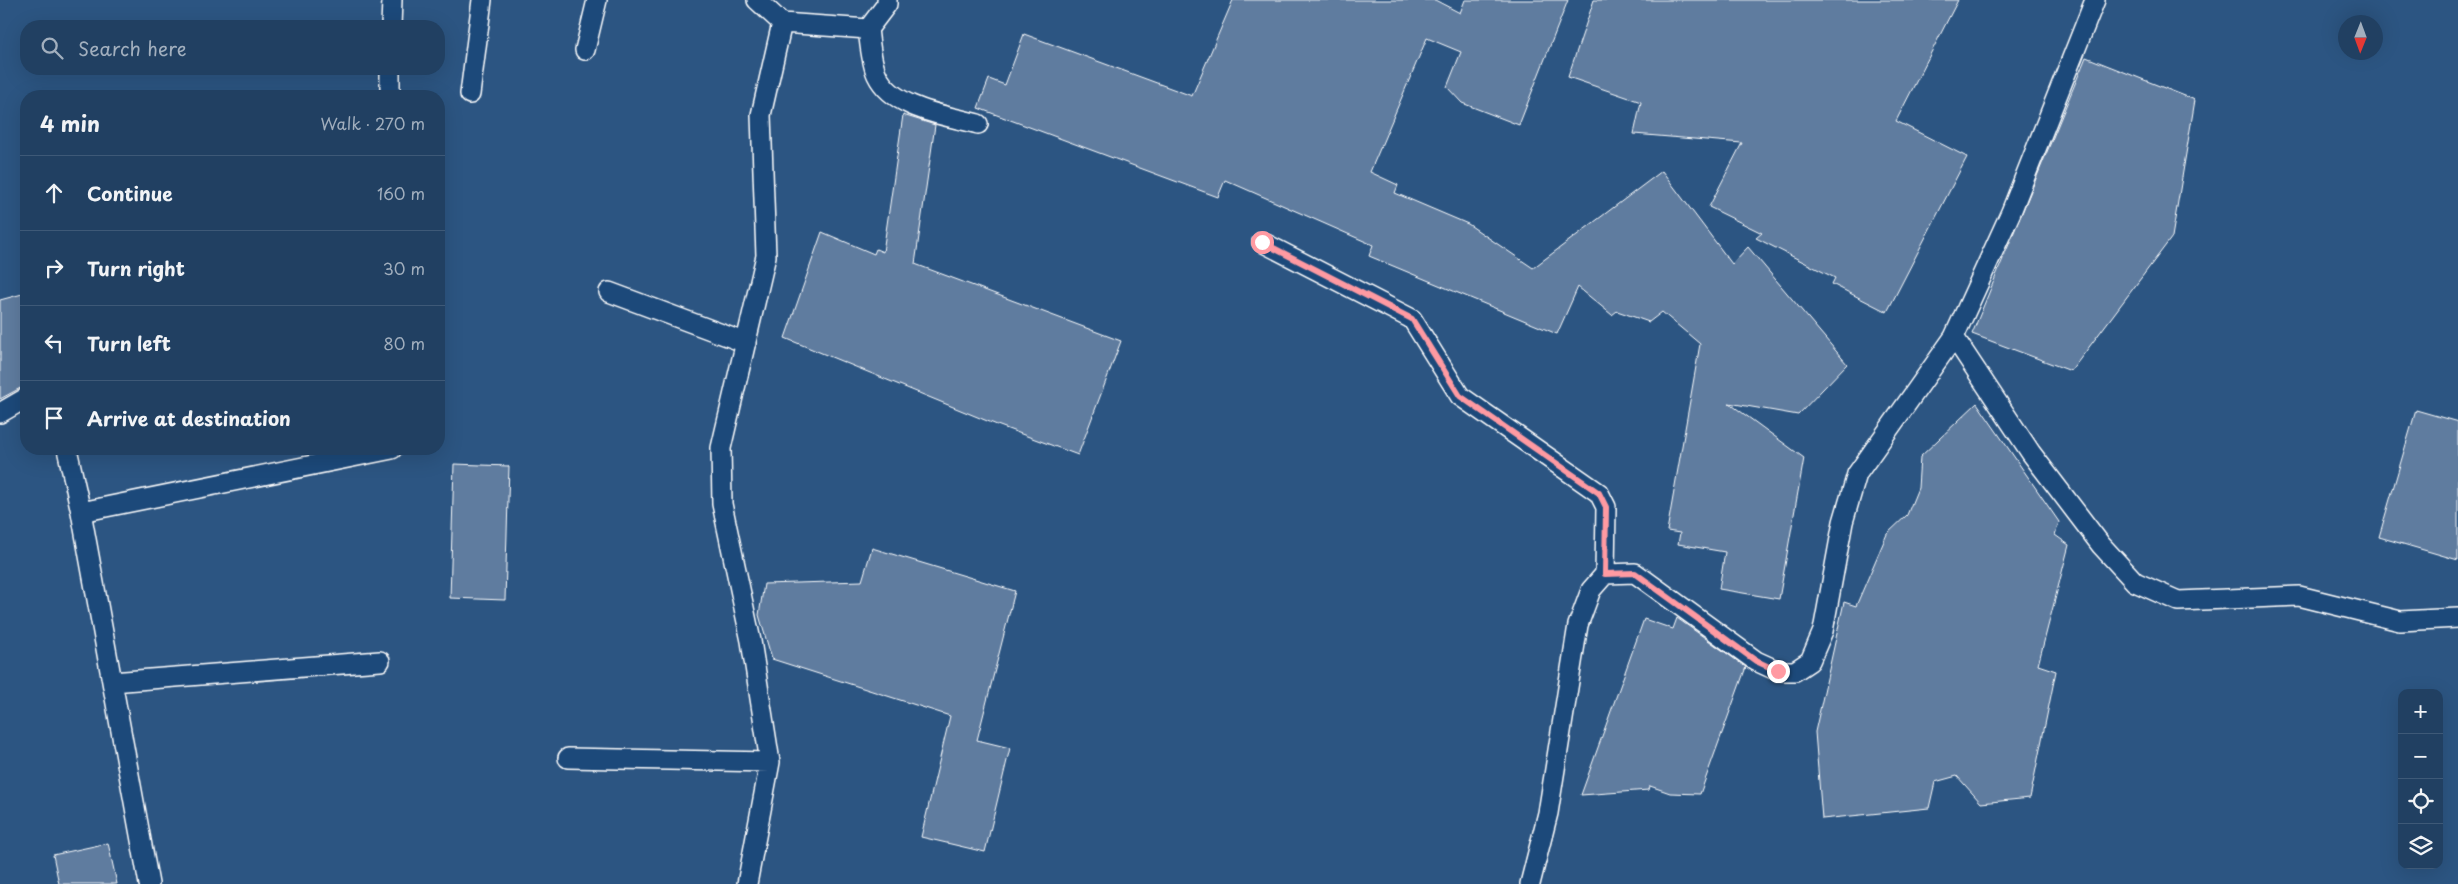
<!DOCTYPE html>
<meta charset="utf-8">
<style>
:root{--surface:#214062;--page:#2d4b6b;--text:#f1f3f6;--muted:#a2afbe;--line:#3e5977}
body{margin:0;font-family:"Playpen Sans",sans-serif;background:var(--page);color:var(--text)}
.controls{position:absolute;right:15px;bottom:15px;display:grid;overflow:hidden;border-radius:10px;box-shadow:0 5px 20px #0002}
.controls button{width:45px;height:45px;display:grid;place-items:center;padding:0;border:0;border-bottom:1px solid var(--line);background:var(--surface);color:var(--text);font:25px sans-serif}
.compass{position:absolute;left:2338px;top:15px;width:45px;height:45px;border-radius:50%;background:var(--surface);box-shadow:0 5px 20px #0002;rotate:181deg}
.stop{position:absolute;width:15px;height:15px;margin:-11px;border:4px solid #ff9aa2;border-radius:50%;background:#fff}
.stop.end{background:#ff9aa2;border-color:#fff;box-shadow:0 1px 5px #0008}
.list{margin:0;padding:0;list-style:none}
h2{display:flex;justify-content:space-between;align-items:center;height:65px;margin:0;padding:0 20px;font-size:21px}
h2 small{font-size:16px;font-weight:400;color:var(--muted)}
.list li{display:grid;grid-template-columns:32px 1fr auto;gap:15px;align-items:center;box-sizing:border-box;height:75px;padding:0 20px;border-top:1px solid var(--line)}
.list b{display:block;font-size:19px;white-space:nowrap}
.list em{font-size:16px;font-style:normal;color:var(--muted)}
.icon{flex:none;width:28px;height:28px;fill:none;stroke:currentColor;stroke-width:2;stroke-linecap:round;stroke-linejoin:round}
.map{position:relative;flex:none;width:2458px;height:884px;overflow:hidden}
.search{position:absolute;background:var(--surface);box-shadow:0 5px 20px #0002;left:20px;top:20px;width:425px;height:55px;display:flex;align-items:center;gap:12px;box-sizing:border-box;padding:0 18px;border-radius:20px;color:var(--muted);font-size:19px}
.panel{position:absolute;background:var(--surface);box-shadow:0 5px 20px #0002;left:20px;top:90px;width:425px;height:365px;border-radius:20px}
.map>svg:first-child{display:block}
.building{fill:#5e7c9f;stroke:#fff}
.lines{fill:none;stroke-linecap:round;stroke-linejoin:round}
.minor-casing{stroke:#fff;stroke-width:22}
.minor{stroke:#1f4a7a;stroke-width:19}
.route{stroke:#ff9aa2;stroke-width:6}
</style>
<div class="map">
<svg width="2458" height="884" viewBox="0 0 2458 884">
<rect width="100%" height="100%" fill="#2c5582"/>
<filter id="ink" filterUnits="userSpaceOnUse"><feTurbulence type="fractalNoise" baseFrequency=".02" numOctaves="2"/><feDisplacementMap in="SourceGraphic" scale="10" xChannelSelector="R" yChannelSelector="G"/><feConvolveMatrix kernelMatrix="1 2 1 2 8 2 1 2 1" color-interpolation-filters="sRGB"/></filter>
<g filter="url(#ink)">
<path class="building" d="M1233 0H1435L1460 13 1465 0H1568L1519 125 1462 103 1447 87 1461 52 1427 38 1370 172 1398 185 1395 193 1468 224 1533 268 1662 171 1732 264 1748 247 1847 364 1798 415 1729 403 1804 458 1779 599 1719 589 1725 552 1678 544 1680 533 1667 531 1700 344 1662 312 1649 322 1617 311 1612 315 1578 287 1557 334 1369 256 1373 245 1225 180 1218 197 978 108 989 79 1005 85 1024 34 1192 96Z
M1594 0H1958L1896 121 1967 157 1887 312 1832 284 1835 278 1756 238 1762 233 1709 207 1742 143 1634 134 1641 102 1568 77Z
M2086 57 2195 100 2172 237 2071 371 1972 334Z
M903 115 935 125 915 264 1121 341 1078 455 997 425 785 338 822 232 874 254 876 249 883 252Z
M26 293V385L0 399V300Z
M1977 403 2059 522 2055 535 2069 545 2038 665 2056 671 2030 798 1981 803 1957 776 1935 782 1929 808 1822 819 1815 732 1844 602 1856 606 1887 534 1907 515 1918 488 1920 457Z
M2416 410 2458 422V560L2379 537Z
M454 464 509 466 505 600 450 598Z
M872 548 1015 591 977 740 1010 748 985 852 921 837 950 716 772 659 759 615 764 584 862 581Z
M1677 618 1746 667 1700 794 1670 793 1650 786 1649 790 1581 795 1644 619 1673 629Z
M108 843 117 884H59L53 855Z"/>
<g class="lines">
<defs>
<path id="minor" d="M757 0 782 23
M2095 0 2011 212 1954 337 2031 453 2101 545 2135 582 2178 601 2299 596 2400 621 2458 618
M391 26 392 0
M868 29C870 44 871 62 877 75 893 109 945 115 978 124
M585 50 597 0
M470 94 482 0
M390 96V69
M1262 242 1412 319 1460 396 1599 493 1606 507 1605 574
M609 292 746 343
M0 413 26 398
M67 449 81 512 149 884
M81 512 392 449
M112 682 380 661
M568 758 770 762
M747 884 770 762 751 641 722 504 721 448 766 256 761 115 782 23 868 29 887 4V0
M1530 884 1548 813 1578 625 1591 590 1605 574 1635 573 1756 661 1778 671H1795L1810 661 1823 631 1843 522 1857 474 1954 337"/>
</defs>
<use href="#minor" class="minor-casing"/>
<use href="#minor" class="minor"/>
</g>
</g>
<g class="lines" filter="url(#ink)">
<path class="route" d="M1262 242 1412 319 1460 396 1599 493 1606 507 1605 574 1635 573 1756 661 1778 671"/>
</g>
</svg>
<div class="controls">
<button>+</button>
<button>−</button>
<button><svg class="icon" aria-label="locate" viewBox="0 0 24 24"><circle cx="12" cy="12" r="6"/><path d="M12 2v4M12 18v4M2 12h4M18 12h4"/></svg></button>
<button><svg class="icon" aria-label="layers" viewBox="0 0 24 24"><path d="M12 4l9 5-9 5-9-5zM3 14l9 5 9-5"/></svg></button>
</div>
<svg class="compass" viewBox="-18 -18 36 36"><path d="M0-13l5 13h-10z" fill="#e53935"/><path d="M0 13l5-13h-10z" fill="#a2afbe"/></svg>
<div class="stop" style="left:1262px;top:242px"></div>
<div class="stop end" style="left:1778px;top:671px"></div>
<div class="search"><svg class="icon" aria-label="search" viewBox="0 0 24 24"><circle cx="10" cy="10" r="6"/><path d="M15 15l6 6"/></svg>Search here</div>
<section class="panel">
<h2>4 min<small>Walk · 270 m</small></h2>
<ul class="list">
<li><svg class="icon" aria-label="ahead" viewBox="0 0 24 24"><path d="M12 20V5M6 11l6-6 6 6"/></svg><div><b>Continue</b></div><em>160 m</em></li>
<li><svg class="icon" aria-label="right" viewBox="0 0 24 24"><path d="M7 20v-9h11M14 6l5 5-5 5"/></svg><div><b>Turn right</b></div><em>30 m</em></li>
<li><svg class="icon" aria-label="left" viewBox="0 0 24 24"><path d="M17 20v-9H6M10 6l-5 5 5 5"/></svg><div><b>Turn left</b></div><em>80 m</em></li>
<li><svg class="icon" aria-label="arrive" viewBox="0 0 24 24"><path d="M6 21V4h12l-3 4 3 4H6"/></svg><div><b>Arrive at destination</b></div></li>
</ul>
</section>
</div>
